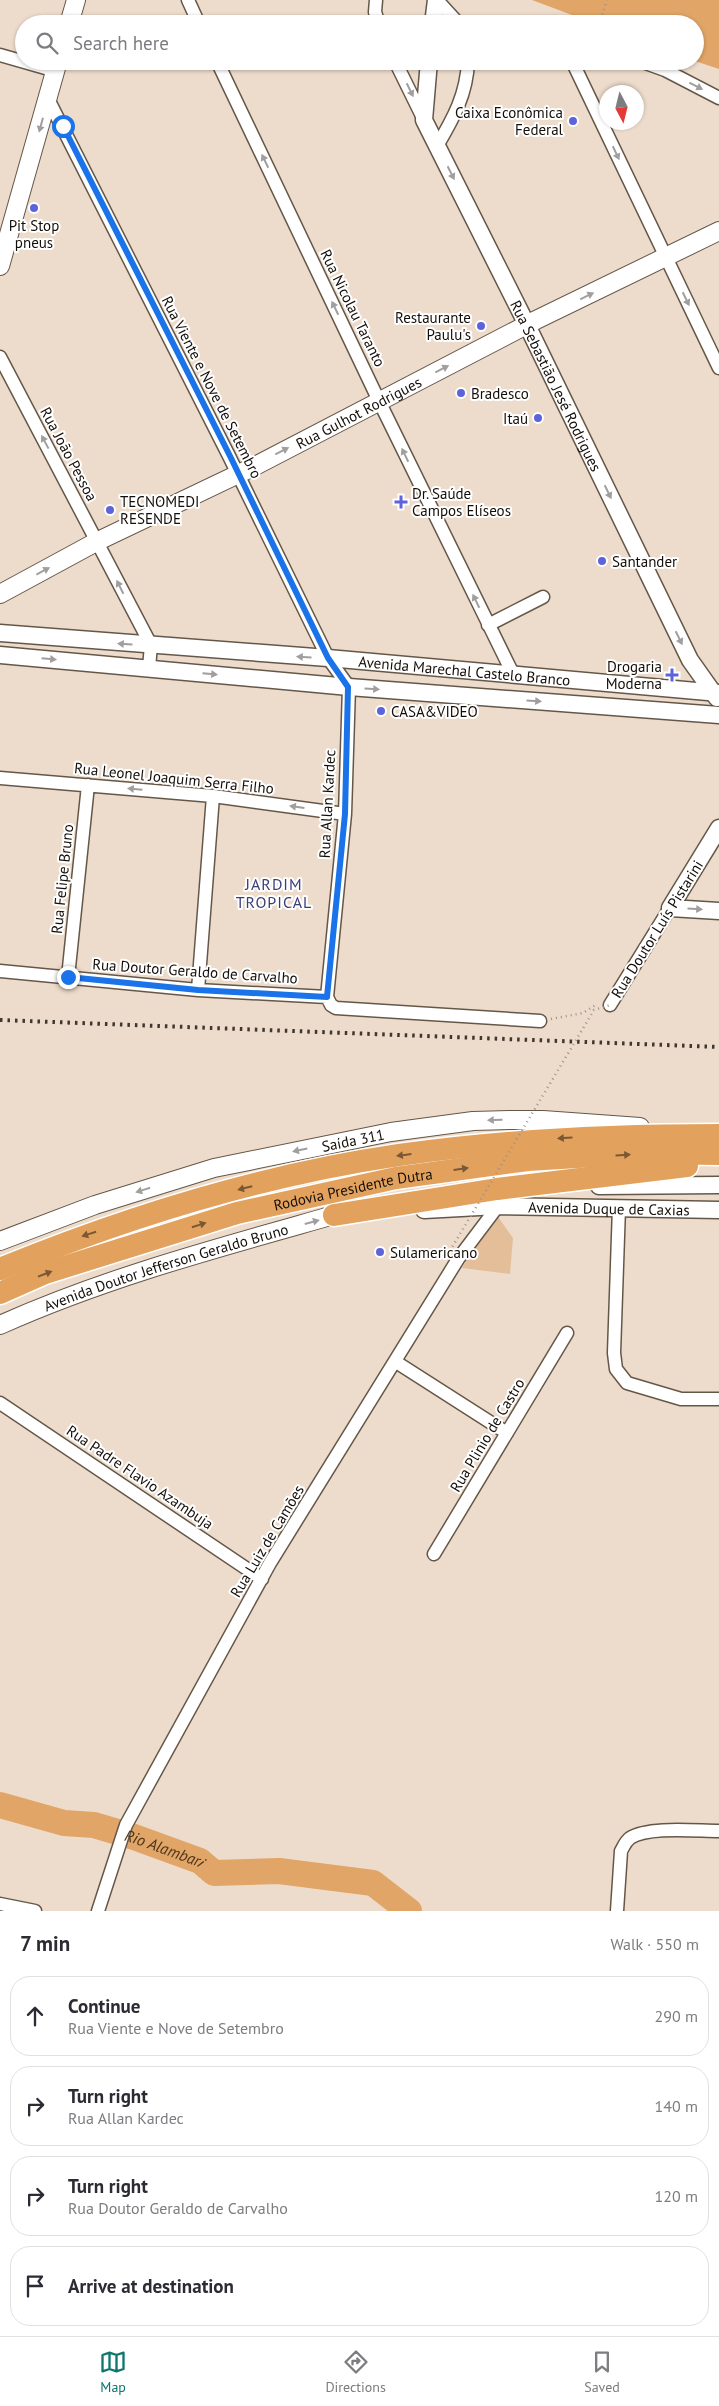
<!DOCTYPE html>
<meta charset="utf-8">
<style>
:root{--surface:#fff;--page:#f7f7f7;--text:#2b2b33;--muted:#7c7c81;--line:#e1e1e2;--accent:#0f766e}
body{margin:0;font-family:"PT Sans",sans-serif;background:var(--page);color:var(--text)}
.compass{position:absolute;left:599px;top:85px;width:45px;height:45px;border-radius:50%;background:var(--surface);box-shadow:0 1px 4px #0004;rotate:173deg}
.stop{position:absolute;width:15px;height:15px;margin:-11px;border:4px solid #1a73e8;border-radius:50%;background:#fff}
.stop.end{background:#1a73e8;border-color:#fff;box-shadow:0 1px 5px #0008}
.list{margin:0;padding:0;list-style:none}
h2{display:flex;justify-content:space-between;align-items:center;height:65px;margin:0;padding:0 20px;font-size:21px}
h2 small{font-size:16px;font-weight:400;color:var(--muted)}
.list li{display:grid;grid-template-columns:32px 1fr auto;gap:15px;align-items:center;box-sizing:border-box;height:80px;margin:0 10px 10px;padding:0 10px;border:1px solid var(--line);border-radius:20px}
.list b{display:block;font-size:19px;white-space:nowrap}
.list p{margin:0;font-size:16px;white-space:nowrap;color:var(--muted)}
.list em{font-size:16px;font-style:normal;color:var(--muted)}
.icon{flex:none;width:28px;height:28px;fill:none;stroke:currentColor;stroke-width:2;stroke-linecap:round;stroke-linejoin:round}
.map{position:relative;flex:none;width:719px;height:1911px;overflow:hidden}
.search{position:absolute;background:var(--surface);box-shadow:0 1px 4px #0004;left:15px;right:15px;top:15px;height:55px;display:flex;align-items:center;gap:12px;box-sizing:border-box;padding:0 18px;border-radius:28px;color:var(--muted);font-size:19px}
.sheet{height:425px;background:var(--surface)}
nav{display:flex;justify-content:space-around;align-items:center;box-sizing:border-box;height:70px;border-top:1px solid var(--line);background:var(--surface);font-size:14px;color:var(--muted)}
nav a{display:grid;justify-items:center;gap:2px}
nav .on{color:var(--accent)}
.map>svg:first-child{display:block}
.green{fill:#e4be98}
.water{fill:#e0a567}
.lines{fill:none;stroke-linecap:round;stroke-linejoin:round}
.river{stroke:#e0a567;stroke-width:26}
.minor-casing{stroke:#655748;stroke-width:15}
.tertiary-casing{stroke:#655748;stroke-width:19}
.secondary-casing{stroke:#655748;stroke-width:20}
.motorway-casing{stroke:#fff;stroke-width:25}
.path{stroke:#9f9286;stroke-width:2.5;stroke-dasharray:1 4;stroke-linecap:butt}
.minor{stroke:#fff;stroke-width:12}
.tertiary{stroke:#fff;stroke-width:16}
.secondary{stroke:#fff;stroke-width:18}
.motorway{stroke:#e2a25e;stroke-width:22}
.rail{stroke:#3e362f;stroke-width:4;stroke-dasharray:2.5 5;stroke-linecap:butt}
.path-bridge{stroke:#9f9286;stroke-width:2.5;stroke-dasharray:1 4;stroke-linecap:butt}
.oneway{fill:#a19f9d}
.oneway2{fill:#7b5834}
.route{stroke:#1a73e8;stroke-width:6}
.poi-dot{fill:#5d63db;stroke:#fff;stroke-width:2}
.labels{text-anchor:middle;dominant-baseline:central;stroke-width:4;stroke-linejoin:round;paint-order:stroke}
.poi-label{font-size:15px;fill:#140e09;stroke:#fff;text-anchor:start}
.street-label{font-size:15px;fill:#140e09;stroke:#fff}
.neighbourhood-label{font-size:16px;letter-spacing:1px;fill:#393e7a;stroke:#fff}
.water-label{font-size:16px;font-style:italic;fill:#4e351a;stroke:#fff}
</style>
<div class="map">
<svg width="719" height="1911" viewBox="0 0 719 1911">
<rect width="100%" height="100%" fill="#eddccb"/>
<path class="green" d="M496 1214 513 1238 510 1274 462 1268Z"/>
<path class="water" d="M532 0H719V69L695 61V24H596Z"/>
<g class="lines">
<path class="river" id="s1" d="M0 1805 64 1823 94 1825 134 1837 200 1861 214 1873 279 1871 373 1883 409 1911"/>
<defs>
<path id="minor" d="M188 0 199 24
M376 0 375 12 379 24
M437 0 459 24
M0 55 56 71
M217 61 379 401 514 676
M395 61 424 120
M572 61 719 368
M640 61 665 70 719 98
M48 99 229 456 328 658 349 687 345 814 327 997 331 1005 336 1008 540 1021
M437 146C453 119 467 94 468 61
M0 357 151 645 149 668
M488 625 543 597
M0 778 213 796 345 814
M0 971 198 990 327 997
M68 977 88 785
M198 990 213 796
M610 1005 670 908
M619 1207 614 1353 616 1369 627 1383 681 1399H719
M396 1362 507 1433
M0 1403 262 1579
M434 1554 567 1333
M0 1904 35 1911
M98 1911 126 1825 270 1563 458 1259 498 1206
M617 1911 621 1851C624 1846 625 1842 630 1838 649 1826 696 1831 719 1831"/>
<g id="tertiary">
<path d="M433 24 436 0"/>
<path id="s2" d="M429 61 424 120 527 325 690 660 717 698"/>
<path id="s3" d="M0 633 328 658 719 693"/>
<path d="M0 655 349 687 719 715"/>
<path d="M719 828 670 908 719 911"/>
<path d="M599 1186 719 1185"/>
<path id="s4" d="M424 1210 498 1206 719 1210"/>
</g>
<g id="secondary">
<path d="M69 24 76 0"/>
<path d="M0 266 58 61"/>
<path id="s5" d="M0 594 96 542 255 466 536 320 719 231"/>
<path id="s6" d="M0 1241 95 1205 214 1168 391 1132 473 1121 509 1120H543L640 1127"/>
<path id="s7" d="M0 1325C107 1277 221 1247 334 1215"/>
</g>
<g id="motorway">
<path d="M334 1215 497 1189 687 1166"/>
<path d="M0 1269C127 1217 262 1175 399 1155 505 1140 612 1135 719 1135"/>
<path id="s8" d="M0 1293 45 1273 237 1213 396 1178 528 1160 643 1153 719 1154"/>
</g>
</defs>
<use href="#minor" class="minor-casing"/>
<use href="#tertiary" class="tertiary-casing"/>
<use href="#secondary" class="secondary-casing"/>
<use href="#motorway" class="motorway-casing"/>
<path class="path" d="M599 24 607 0
M551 1019 583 1013 597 1004"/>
<use href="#minor" class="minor"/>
<use href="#tertiary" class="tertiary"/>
<use href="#secondary" class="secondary"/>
<use href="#motorway" class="motorway"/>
<path class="rail" d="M0 1020 719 1047"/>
<path class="path-bridge" d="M458 1259 451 1249 594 1010 610 1005"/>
</g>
<defs><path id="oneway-solid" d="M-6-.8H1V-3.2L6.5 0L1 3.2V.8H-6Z" transform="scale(1.25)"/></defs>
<g class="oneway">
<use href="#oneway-solid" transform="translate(696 86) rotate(27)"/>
<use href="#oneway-solid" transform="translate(410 90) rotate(64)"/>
<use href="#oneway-solid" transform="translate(41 125) rotate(105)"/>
<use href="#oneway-solid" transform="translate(616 153) rotate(65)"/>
<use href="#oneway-solid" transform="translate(265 161) rotate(-116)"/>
<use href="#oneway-solid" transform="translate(451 173) rotate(63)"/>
<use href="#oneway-solid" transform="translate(587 296) rotate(-26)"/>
<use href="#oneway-solid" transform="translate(686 299) rotate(64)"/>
<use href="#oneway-solid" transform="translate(335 308) rotate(-116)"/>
<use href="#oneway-solid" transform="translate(442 369) rotate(-27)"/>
<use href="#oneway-solid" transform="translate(45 442) rotate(-118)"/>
<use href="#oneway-solid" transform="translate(282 451) rotate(-27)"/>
<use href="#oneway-solid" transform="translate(405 455) rotate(-116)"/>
<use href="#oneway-solid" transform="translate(608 492) rotate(64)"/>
<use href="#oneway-solid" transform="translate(43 571) rotate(-28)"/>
<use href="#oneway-solid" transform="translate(120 587) rotate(-117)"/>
<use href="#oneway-solid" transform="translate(476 601) rotate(-116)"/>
<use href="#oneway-solid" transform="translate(679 638) rotate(64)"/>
<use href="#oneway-solid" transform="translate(125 644) rotate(-176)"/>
<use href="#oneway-solid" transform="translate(304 657) rotate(-177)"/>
<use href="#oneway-solid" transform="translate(49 659) rotate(5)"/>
<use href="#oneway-solid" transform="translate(210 674) rotate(5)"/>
<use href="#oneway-solid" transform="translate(372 689) rotate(4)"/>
<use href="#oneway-solid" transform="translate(534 701) rotate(4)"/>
<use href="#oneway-solid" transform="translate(135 789) rotate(-175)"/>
<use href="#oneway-solid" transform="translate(297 807) rotate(-172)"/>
<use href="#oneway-solid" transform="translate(695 909) rotate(3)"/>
<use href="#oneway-solid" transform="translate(495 1120) rotate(178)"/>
<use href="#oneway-solid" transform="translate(300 1150) rotate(168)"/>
<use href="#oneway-solid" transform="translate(143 1190) rotate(163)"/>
<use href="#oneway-solid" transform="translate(312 1222) rotate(-15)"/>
</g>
<g class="oneway2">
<use href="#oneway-solid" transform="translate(565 1138) rotate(176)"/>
<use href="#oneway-solid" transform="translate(404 1155) rotate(173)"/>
<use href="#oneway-solid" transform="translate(623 1155) rotate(-3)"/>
<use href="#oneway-solid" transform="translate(461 1169) rotate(-8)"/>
<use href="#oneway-solid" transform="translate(245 1188) rotate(166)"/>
<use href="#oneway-solid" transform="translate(199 1225) rotate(-18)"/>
<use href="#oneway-solid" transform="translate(89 1234) rotate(162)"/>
<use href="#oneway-solid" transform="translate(45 1274) rotate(-21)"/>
</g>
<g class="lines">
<path class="route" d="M63 126 230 456 328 658 348 687 345 814 327 997 198 990 68 977"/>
</g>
<g class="poi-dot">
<circle cx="573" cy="121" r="5"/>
<circle cx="34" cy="208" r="5"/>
<circle cx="481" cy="326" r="5"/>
<circle cx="461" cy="393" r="5"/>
<circle cx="538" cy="418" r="5"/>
<path d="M398.5 494.5h5v5h5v5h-5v5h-5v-5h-5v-5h5z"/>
<circle cx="110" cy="510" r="5"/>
<circle cx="602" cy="561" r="5"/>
<path d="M669.5 667.5h5v5h5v5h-5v5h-5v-5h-5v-5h5z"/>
<circle cx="381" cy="711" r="5"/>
<circle cx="380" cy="1252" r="5"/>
</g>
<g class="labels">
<g class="poi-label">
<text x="563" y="112" text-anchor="end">Caixa Econômica<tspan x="563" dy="17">Federal</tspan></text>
<text x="34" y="225" text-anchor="middle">Pit Stop<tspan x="34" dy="17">pneus</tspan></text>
<text x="471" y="317" text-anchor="end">Restaurante<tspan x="471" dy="17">Paulu's</tspan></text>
<text x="471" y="393">Bradesco</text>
<text x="528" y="418" text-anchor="end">Itaú</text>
<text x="412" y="493">Dr. Saúde<tspan x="412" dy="17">Campos Elíseos</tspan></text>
<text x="120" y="501">TECNOMEDI<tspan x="120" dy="17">RESENDE</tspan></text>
<text x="612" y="561">Santander</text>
<text x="662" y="666" text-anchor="end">Drogaria<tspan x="662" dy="17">Moderna</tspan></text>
<text x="391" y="711">CASA&amp;VIDEO</text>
<text x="390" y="1252">Sulamericano</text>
</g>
<g class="street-label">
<text transform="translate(353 308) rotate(64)">Rua Nicolau Taranto</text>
<text stroke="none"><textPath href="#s2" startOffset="356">Rua Sebastião Jesé Rodrigues</textPath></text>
<text transform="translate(212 387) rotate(63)">Rua Viente e Nove de Setembro</text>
<text stroke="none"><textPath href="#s5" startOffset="402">Rua Gulhot Rodrigues</textPath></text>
<text transform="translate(69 454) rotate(62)">Rua João Pessoa</text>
<text stroke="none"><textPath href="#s3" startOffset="466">Avenida Marechal Castelo Branco</textPath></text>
<text transform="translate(174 778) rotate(6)">Rua Leonel Joaquim Serra Filho</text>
<text transform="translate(327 804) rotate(-87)">Rua Allan Kardec</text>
<text transform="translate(62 879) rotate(-84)">Rua Felipe Bruno</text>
<text transform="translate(657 929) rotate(-58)">Rua Doutor Luís Pistarini</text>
<text transform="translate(195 971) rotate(4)">Rua Doutor Geraldo de Carvalho</text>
<text stroke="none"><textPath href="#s6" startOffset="368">Saída 311</textPath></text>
<text stroke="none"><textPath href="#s8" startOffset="369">Rodovia Presidente Dutra</textPath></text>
<text stroke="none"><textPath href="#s4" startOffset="185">Avenida Duque de Caxias</textPath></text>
<text stroke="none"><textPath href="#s7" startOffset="176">Avenida Doutor Jefferson Geraldo Bruno</textPath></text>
<text transform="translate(487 1435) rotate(-59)">Rua Plinio de Castro</text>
<text transform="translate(140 1477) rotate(34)">Rua Padre Flavio Azambuja</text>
<text transform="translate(267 1541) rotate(-59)">Rua Luiz de Camões</text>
</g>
<g class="neighbourhood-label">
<text x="274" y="884">JARDIM<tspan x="274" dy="18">TROPICAL</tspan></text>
</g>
<g class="water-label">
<text stroke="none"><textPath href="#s1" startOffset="171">Rio Alambari</textPath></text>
</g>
</g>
</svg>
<svg class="compass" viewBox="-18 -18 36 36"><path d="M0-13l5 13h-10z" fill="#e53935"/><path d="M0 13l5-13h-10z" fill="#7c7c81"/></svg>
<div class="stop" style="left:63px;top:126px"></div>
<div class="stop end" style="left:68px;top:977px"></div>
<div class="search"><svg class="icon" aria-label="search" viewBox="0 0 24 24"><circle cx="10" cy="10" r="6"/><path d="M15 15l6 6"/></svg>Search here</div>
</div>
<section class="sheet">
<h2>7 min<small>Walk · 550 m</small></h2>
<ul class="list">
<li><svg class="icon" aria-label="ahead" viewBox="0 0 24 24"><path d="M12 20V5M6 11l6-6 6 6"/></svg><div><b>Continue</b><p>Rua Viente e Nove de Setembro</p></div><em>290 m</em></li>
<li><svg class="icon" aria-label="right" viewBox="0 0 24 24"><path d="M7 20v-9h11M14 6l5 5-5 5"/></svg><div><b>Turn right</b><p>Rua Allan Kardec</p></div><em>140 m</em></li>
<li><svg class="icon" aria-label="right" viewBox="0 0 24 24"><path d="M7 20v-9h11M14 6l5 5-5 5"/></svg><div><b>Turn right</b><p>Rua Doutor Geraldo de Carvalho</p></div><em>120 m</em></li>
<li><svg class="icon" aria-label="arrive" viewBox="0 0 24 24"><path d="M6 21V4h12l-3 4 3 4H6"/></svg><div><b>Arrive at destination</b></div></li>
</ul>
</section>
<nav>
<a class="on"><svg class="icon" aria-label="map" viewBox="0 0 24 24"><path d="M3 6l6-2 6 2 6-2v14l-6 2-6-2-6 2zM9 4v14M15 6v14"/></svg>Map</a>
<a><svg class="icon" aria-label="directions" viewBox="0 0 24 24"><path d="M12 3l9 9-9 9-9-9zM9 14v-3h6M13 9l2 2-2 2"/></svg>Directions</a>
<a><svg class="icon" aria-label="saved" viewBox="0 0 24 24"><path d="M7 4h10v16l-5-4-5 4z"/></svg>Saved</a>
</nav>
